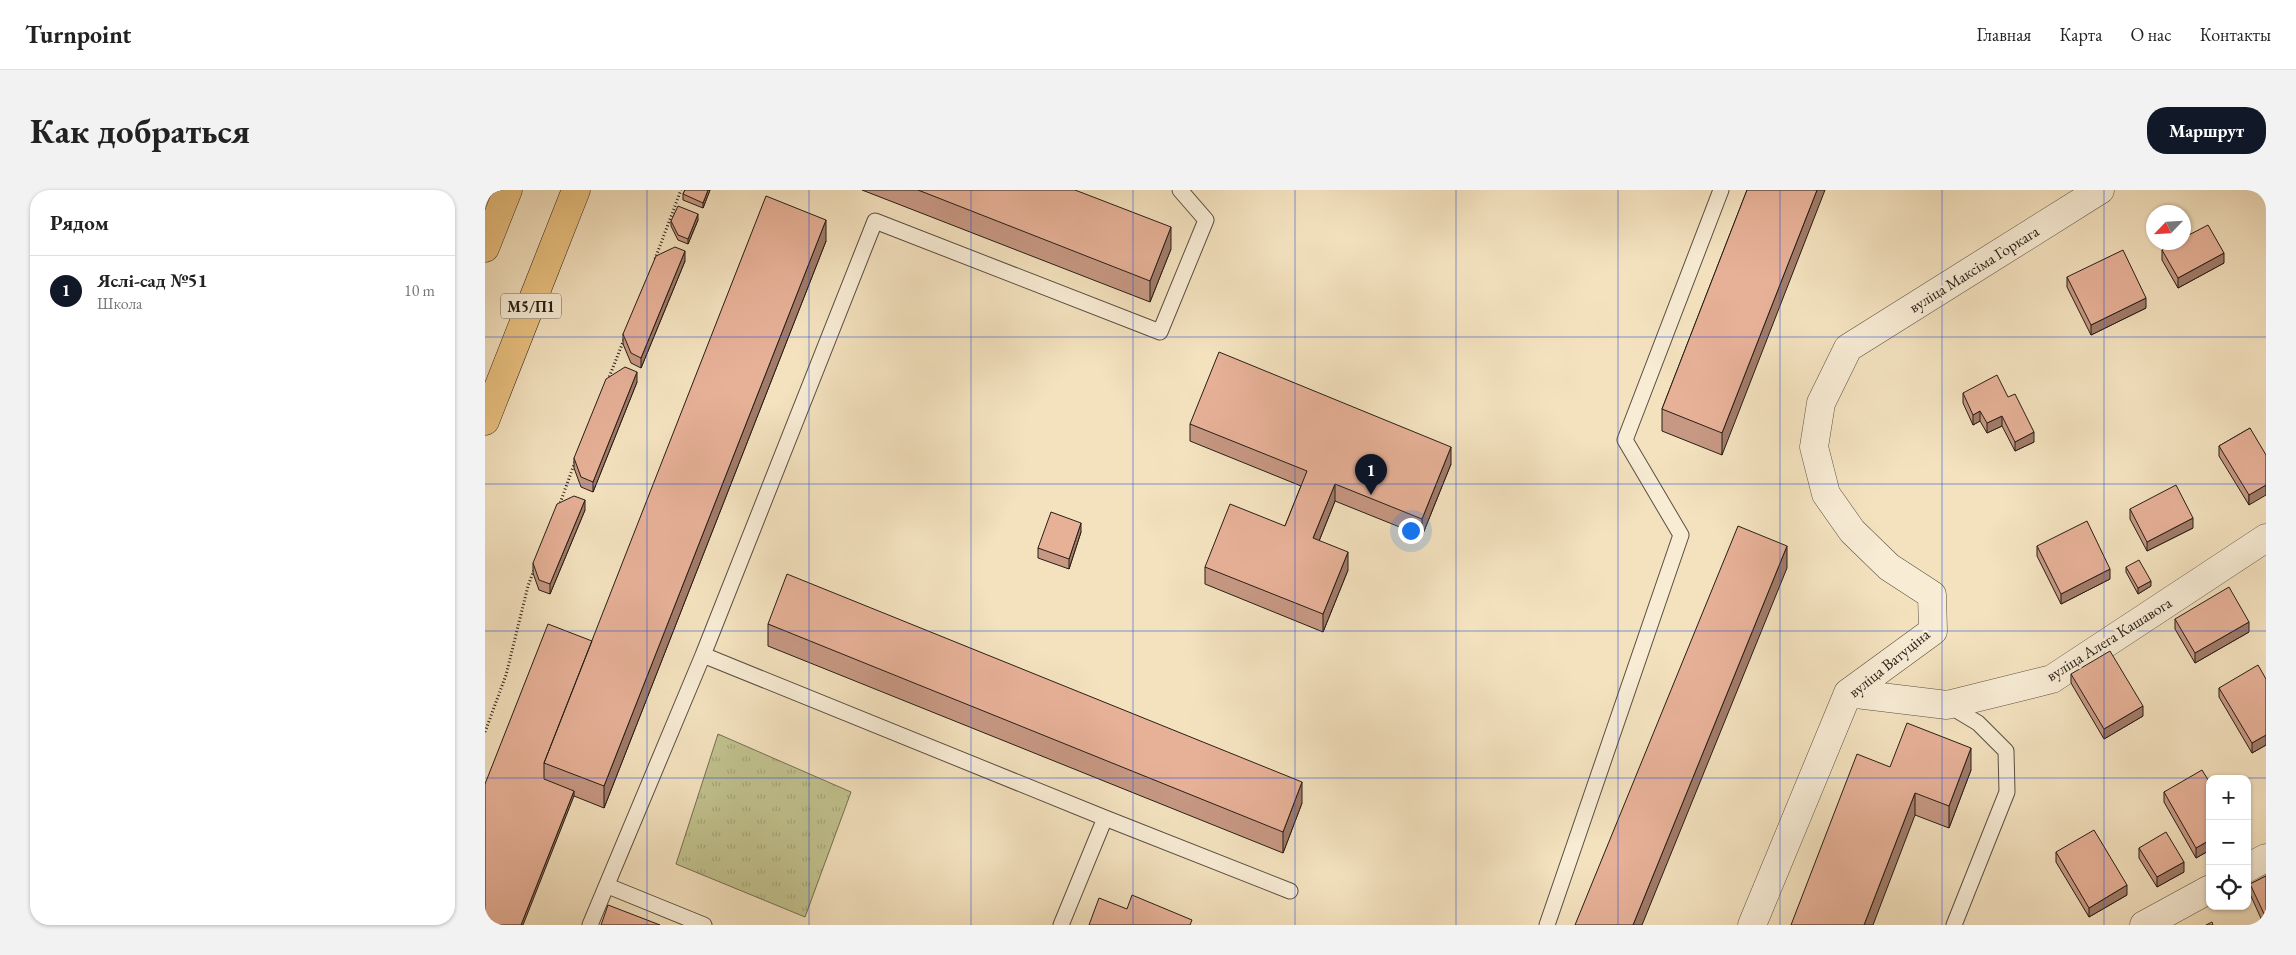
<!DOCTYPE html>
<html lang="ru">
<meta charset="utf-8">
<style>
:root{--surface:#fff;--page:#f2f2f2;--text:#222;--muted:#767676;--line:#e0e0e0;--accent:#111827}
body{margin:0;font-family:"EB Garamond",serif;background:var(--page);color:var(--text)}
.controls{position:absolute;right:15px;bottom:15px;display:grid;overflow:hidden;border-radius:10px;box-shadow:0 1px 4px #0004}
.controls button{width:45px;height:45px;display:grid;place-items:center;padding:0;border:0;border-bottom:1px solid var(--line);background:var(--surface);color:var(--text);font:25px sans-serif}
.compass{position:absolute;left:1661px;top:15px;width:45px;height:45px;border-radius:50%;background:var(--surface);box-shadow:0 1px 4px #0004;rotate:245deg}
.you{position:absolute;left:925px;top:340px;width:18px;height:18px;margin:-12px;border:4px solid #fff;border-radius:50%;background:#1a73e8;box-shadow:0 0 0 8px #1a73e833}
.badge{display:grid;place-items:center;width:32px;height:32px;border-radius:50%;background:var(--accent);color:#fff;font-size:16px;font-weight:700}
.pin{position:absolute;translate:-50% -41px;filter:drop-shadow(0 1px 2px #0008)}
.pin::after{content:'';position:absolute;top:26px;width:18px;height:15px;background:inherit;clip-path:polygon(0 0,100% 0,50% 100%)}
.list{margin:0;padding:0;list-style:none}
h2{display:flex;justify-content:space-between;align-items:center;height:65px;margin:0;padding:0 20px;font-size:21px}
h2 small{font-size:16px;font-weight:400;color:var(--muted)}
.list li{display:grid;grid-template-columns:32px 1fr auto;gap:15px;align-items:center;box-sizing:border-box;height:70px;padding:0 20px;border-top:1px solid var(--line)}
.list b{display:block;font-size:19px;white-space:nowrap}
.list p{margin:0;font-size:16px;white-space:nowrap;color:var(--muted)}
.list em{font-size:16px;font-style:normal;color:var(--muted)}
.icon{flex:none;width:28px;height:28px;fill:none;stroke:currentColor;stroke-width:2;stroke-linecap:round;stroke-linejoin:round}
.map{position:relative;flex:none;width:1781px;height:735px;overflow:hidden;border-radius:20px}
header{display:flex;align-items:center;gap:30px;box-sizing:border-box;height:70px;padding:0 25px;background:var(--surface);border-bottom:1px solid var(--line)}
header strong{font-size:24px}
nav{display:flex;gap:28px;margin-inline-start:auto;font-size:18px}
.intro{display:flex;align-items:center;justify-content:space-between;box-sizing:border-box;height:120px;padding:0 30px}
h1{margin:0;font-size:35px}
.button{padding:12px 22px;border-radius:20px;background:var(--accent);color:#fff;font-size:18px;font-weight:700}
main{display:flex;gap:30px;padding:0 30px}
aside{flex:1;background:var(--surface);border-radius:20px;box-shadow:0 1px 4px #0004}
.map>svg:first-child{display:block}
.grass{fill:url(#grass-tufts);stroke:#747052}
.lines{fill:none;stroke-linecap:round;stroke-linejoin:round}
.service-casing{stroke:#5a4f40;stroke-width:17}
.minor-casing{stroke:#5a4f40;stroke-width:29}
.primary-casing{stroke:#271e16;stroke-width:29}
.path{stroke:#271e16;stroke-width:3;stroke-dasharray:1 2.5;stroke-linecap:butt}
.service{stroke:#f8ecd5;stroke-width:15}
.minor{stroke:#f8ecd5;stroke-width:28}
.primary{stroke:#eac180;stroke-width:28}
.wall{fill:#c79883;stroke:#271e16}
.shaded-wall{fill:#a27c6a;stroke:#271e16}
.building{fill:#e7b198;stroke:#271e16}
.grid{fill:none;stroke:#1d4ed8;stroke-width:1;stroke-opacity:0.55}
.labels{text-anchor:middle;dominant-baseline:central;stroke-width:5;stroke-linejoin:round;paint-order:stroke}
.shield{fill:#f8ecd5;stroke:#665c4f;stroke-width:1}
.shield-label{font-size:15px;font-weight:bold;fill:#271e16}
.street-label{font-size:16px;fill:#271e16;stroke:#f8ecd5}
</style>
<header>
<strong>Turnpoint</strong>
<nav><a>Главная</a><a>Карта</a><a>О нас</a><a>Контакты</a></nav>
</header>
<div class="intro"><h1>Как добраться</h1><a class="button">Маршрут</a></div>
<main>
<aside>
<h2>Рядом<small></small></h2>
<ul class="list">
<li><span class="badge">1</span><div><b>Яслі-сад №51</b><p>Школа</p></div><em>10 m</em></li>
</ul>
</aside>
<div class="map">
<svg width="1781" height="735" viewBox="0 0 1781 735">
<defs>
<pattern id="grass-tufts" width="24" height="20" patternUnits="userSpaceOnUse" patternTransform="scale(1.25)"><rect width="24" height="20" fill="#c1c28e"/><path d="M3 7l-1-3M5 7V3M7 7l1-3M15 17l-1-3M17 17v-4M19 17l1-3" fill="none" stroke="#a6a67a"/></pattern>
</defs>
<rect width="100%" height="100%" fill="#f4e2bf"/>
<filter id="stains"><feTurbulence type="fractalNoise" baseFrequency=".004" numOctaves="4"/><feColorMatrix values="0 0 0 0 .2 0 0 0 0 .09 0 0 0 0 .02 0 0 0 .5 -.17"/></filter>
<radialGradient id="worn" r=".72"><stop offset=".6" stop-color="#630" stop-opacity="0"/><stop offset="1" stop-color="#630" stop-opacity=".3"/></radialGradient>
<path class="grass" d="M233 544 366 602 320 727 191 674Z"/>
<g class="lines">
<defs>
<path id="service" d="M695 0 721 30 675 142 390 31 218 465 620 628 805 701
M1463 515 1493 533 1521 561 1522 602 1469 735
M123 696 219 735
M105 735 218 465
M576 735 620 628
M1062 735 1196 345 1140 250 1236 0"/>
<path id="minor" d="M1363 503 1462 515 1567 489 1781 348
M1762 678 1781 668
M1267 735 1363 503 1448 441 1447 405 1404 377 1367 341 1341 304 1329 257 1336 213 1363 158 1615 0
M1659 735 1725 699"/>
<path id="primary" d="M0 58 23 0
M0 231 91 0"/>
</defs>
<use href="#service" class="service-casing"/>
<use href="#minor" class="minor-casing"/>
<use href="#primary" class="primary-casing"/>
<path class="path" d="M170 69 196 0
M123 190 140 147
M74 316 90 272
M0 542 21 485 43 396 49 380"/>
<use href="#service" class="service"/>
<use href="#minor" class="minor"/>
<use href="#primary" class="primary"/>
</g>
<path class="wall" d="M200 0H225L218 18 198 10V4Z
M377 0H590L686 59 665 112Z
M1262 0 1237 265 1177 241V219Z
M213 30 203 54 193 50 186 36V31Z
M341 51 119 618 89 606 0 594 107 451Z
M1677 60 1739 73 1693 98 1677 70Z
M200 71 156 178 146 173 138 154V144Z
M1582 87 1661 118 1606 145 1582 97Z
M152 192 108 302 96 297 89 278V268Z
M1478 203 1523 207 1549 252 1530 261 1517 236 1502 243 1495 231 1488 235 1478 213Z
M705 234 966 274 937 346 850 311 834 351 863 380 838 442 720 394V377L800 336 816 296 705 251Z
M1765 238 1764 315 1734 266V256Z
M1645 319 1708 338 1662 361 1645 329Z
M100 320 65 404 54 400 48 383V373Z
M596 342 584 379 553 368V358Z
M1552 356 1625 389 1576 414 1552 366Z
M1641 377 1666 396 1653 404 1641 382Z
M1690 429 1764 442 1710 473 1690 439Z
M283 434 817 613 798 663 283 456Z
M1586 484 1658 526 1619 549 1586 493Z
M1781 489V555L1767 563 1734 507V498Z
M1405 577 1486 580 1464 638 1430 625Z
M1725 593V660L1711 668 1679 612V602Z
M1654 658 1699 682 1672 697 1654 668Z
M1571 662 1642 705 1604 727 1571 672Z
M1781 686V735H1779L1765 704V694Z"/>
<path class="shaded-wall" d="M223 0H225L218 18V13Z
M1332 0H1340L1237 265V243Z
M213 24V30L203 54V49Z
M341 30V51L119 618V596Z
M686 37V59L665 112V91Z
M200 61V71L156 178V168Z
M1739 63V73L1693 98V88Z
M1661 108V118L1606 145V135Z
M152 182V192L108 302V292Z
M1495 221V231L1488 235V225Z
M1517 226V236L1502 243V233Z
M1549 242V252L1530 261V252Z
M966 257V274L937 346V329Z
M850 294V311L828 366V348Z
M1781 295V305L1764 315V305Z
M100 310V320L65 404V394Z
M1708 328V338L1662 361V352Z
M596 333V342L584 379V369Z
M1302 356V378L1157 735H1148Z
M863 362V380L838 442V424Z
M1625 379V389L1576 414V404Z
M1666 391V396L1653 404V398Z
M1764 432V442L1710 473V463Z
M1658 516V526L1619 549V539Z
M1781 545V555L1767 563V553Z
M1486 558V580L1464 638V616Z
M817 592V613L798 663V642Z
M89 601V606L38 735H36Z
M1430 603V625L1388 735H1379Z
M1725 650V660L1711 668V658Z
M1699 672V682L1672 697V687Z
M1642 695V705L1604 727V718Z"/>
<path class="building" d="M200 0H223L218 13 198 4Z
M433 0H590L686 37 665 91Z
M1262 0H1332L1237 243 1177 219Z
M281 6 341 30 119 596 59 573Z
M193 16 213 24 203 49 193 45 186 31Z
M1723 35 1739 63 1693 88 1677 60 1691 52H1698V48Z
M190 57 200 61 156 168 146 163 138 144 171 66Z
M1638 60 1661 108 1606 135 1582 87Z
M734 162 966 257 937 329 850 294 828 348 863 362 838 424 720 377 745 314 800 336 822 281 705 234Z
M140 177 152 182 108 292 96 287 89 268 121 189Z
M1512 185 1523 207 1530 204 1549 242 1530 252 1517 226 1502 233 1495 221 1488 225 1478 203Z
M1765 238 1781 265V295L1764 305 1734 256Z
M1691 295 1708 328 1662 352 1645 319Z
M89 306 100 310 65 394 54 390 48 373 72 314Z
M566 322 596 333 584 369 553 358Z
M1602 331 1625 379 1576 404 1552 356Z
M1253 336 1302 356 1148 735H1090Z
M1654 370 1666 391 1653 398 1641 377Z
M302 384 817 592 798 642 283 434Z
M1744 397 1764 432 1710 463 1690 429Z
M63 434 107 451 59 573V589L89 601 36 735H0V594Z
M1625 461 1658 516 1619 539 1586 484Z
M1773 475 1781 489V545L1767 553 1734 498Z
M1422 533 1486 558 1464 616 1430 603 1379 735H1306L1372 564 1405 577Z
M1717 580 1725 593V650L1711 658 1679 602Z
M1609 640 1642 695 1604 718 1571 662Z
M1681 642 1699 672 1672 687 1654 658Z
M1781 686V728L1765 694Z
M647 705 707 730 705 735H604L614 708 642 719Z
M123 715 175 735H116Z
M1727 732 1728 735H1721Z"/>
<path class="grid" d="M162 0V735M324 0V735M486 0V735M648 0V735M810 0V735M971 0V735M1133 0V735M1295 0V735M1457 0V735M1619 0V735M0 147H1781M0 294H1781M0 441H1781M0 588H1781"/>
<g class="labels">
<rect class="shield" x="16" y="103.5" width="60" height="25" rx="4"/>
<g class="shield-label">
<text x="46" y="116">М5/П1</text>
</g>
<g class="street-label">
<text transform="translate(1489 79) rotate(-32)">вуліца Максіма Горкага</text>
<text transform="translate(1624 449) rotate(-32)">вуліца Алега Кашавога</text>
<text transform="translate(1404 473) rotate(-39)">вуліца Ватуціна</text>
</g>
</g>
<rect width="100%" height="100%" filter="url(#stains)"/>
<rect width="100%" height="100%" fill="url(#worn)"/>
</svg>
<div class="controls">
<button>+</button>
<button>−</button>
<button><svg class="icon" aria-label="locate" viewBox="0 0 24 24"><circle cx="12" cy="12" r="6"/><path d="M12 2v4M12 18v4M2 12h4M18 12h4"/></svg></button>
</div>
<svg class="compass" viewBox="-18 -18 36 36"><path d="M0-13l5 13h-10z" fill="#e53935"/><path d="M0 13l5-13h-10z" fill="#767676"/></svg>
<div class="you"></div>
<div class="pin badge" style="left:886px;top:305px">1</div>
</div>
</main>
